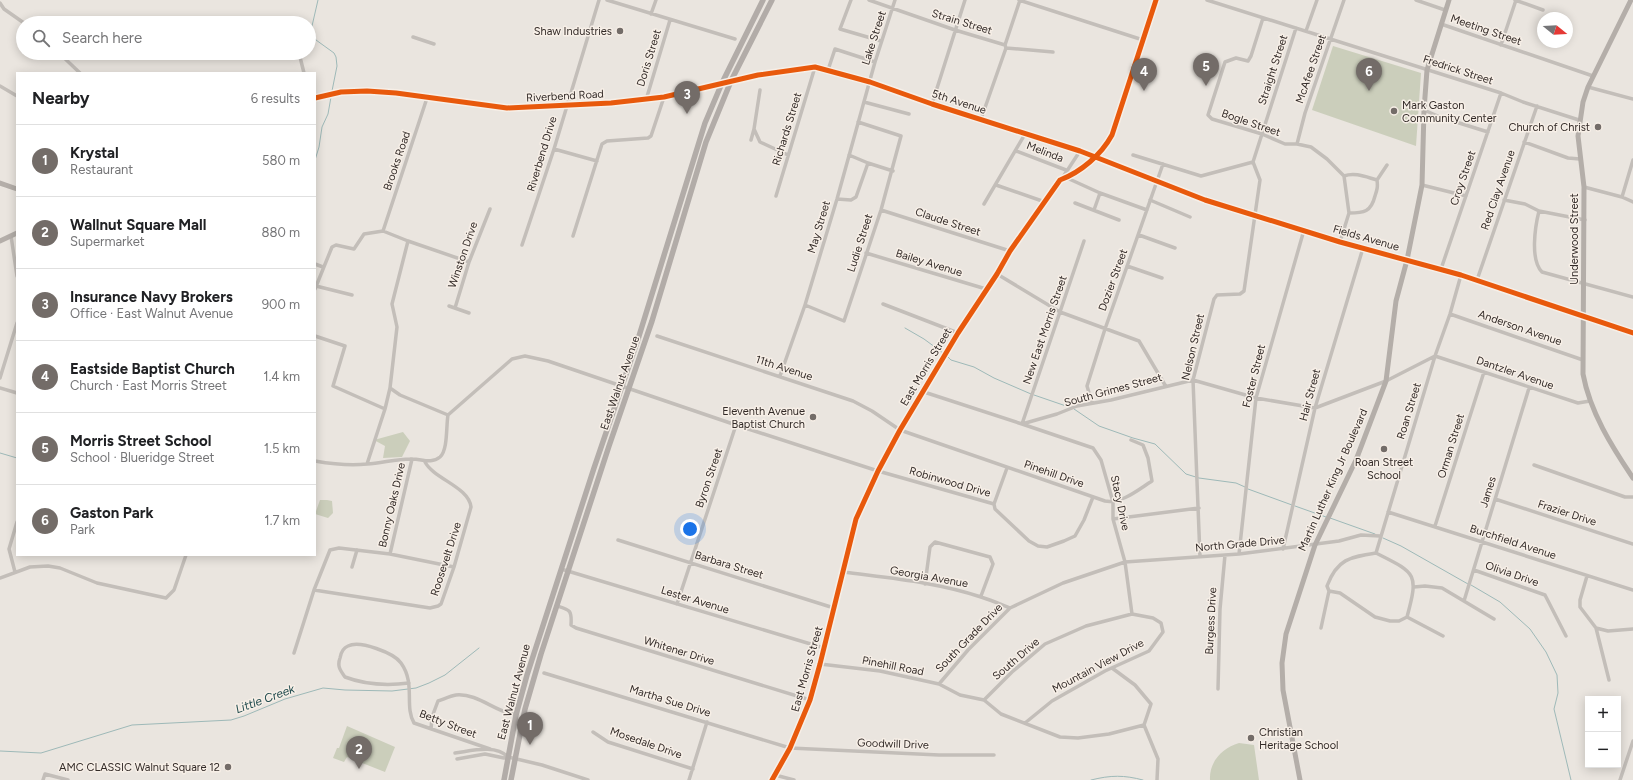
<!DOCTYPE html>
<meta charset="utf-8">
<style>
:root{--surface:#fff;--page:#f2f2f2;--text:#202124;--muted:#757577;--line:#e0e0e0;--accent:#736c68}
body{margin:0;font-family:Figtree,sans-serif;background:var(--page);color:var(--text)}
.controls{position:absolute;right:12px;bottom:12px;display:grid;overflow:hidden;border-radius:0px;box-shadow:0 2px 10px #0003}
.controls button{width:36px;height:36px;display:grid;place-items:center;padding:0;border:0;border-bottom:1px solid var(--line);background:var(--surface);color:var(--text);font:20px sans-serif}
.compass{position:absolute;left:1537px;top:12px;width:36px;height:36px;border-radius:50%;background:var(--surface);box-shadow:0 2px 10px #0003;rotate:108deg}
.you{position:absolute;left:690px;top:529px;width:14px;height:14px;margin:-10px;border:3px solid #fff;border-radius:50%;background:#1a73e8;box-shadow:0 0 0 6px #1a73e833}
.badge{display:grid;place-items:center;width:26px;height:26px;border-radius:50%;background:var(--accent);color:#fff;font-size:13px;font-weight:700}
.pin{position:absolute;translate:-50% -33px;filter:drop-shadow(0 1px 2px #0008)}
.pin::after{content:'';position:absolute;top:21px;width:14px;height:12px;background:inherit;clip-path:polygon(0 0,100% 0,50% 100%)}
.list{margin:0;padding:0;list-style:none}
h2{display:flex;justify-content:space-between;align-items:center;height:52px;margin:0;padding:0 16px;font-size:17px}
h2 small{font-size:13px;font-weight:400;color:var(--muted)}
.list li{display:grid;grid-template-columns:26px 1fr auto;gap:12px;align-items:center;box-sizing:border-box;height:72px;padding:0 16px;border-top:1px solid var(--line)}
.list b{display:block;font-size:15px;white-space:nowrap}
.list p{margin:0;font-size:13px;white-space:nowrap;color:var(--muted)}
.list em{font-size:13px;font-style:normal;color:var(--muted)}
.icon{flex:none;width:22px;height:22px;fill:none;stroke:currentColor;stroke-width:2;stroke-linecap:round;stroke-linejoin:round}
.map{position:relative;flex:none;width:1633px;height:780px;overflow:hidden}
.search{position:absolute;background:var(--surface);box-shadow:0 2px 10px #0003;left:16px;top:16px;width:300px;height:44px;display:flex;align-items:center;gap:10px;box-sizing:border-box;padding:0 14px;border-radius:22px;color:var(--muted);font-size:15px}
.panel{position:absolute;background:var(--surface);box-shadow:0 2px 10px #0003;left:16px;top:72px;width:300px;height:484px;border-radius:0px}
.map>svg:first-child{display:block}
.green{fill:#cbcebb}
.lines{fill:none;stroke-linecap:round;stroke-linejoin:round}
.stream{stroke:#9eb9b8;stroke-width:1}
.street{stroke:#c3beb9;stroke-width:3.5}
.secondary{stroke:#b4aea9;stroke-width:5}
.primary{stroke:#b2aca8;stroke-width:5.5}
.cycleway-casing{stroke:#f7efe7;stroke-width:8}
.cycleway{stroke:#e8590c;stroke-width:5}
.poi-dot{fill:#736c68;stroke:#f7efe7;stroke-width:1.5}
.labels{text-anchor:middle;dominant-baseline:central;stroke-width:3;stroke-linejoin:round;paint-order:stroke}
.street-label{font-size:11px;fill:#332b28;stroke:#f7efe7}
.poi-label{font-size:11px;fill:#332b28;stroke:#f7efe7;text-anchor:end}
.water-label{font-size:12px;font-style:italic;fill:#224c4f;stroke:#f7efe7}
</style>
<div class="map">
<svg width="1633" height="780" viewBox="0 0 1633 780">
<rect width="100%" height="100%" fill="#eae5df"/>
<path class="green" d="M1333 46 1421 73 1416 146 1312 110Z
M403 432 410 441 402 457 383 458 385 446 374 440Z
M320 500H327L332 501 333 513 328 518 315 514Z
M347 726 395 747 385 772 347 757 344 762 333 758 337 748H339Z
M1239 743 1254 745 1259 780H1210C1209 762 1222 748 1239 743Z"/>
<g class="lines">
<path class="stream" d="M318 0 312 26V35L316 40 334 53 336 57 337 66 332 91
M315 160 319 147 322 127 328 114 331 97
M905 328 924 339 943 353
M947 356 951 360 974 367 994 378 1031 394
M1034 395 1069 407
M1074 409 1099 426 1133 438 1155 444 1186 474 1199 478 1236 483 1245 487
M0 453 17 458
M1248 489 1292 505
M1295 506 1326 517
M1330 518 1375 534
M1383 538 1401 546 1468 584
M1471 585 1500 602 1530 629 1546 652 1557 675 1558 693 1554 709 1571 780
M0 751 41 753 132 725 231 720 244 716 285 699 323 688 345 690 392 691 416 688 429 683 445 675 479 648
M1091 780C1111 775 1124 775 1143 780"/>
<path class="street" d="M607 0 735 39
M851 0 840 29 881 41
M869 0 955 30 1005 45
M1019 0 1143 40
M1207 0 1501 93 1523 102 1579 120
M1416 0 1445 10
M1515 0 1543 10
M0 3 4 9 24 23
M651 14 656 0
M1263 18 1251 56 1248 61 1236 58 1225 62 1208 115 1212 119 1262 134 1285 144H1297L1311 147 1327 159 1344 176
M1441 24 1593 76
M1306 31 1317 0
M413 37 434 44
M1501 45 1516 0
M1006 48 1053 52
M59 53 80 73
M299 53 304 73
M828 70 835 49 875 62
M0 86 17 96
M1588 87 1633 99
M760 90 754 129 760 142 788 155
M646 100 670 20
M864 102 909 114
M932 104 965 0
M1424 110 1440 117 1488 132
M981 119 1006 48 1005 45 1020 0
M751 140 754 129
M1524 142 1568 158 1580 159
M1297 144 1305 113 1344 0
M554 149 597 161
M1016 151 1066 170
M849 155 868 163 893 171
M1133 155 1201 176 1253 162 1260 180 1244 291 1240 294 1217 295 1214 299 1193 380 1200 557
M1253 162 1296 28
M1344 176C1355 172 1366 177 1377 180
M1067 178 1100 193 1147 210
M1061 180 1080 151
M1377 180 1387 165
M996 185 1045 202
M1422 185 1466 196
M1584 187 1622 197 1633 202
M776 196 815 67
M1622 197 1633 160
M837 199 851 200 856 197 868 163
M1150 200 1190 217
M1504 200 1525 204 1539 211
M1075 203 1119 220
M984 204 1025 134
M881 210 1010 251
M1094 210 1100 193
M1349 213C1364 213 1371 212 1375 196 1377 190 1378 187 1377 180
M1585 220 1539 211C1535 227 1530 260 1542 272L1633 297
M383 231 427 98
M1139 235 1175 248
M11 236 17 276
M573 236 602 144 607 141 648 138 651 136 664 97
M1084 241 1022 424 1093 448 1101 460 1113 502V519L1125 562 1132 614
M1340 242 1349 213 1344 176
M522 245 554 149 599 0
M866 253 986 289
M315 264 323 267
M1127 266 1162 278
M1441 269 1501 93
M997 274 1060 312 1139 341 1165 385
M1477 280 1537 106
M316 286 352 295
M315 289 332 247 336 245 354 249 364 234 383 231 408 241 469 262
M883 304 958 333
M805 305 844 321 881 210 901 136 858 122
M449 306 469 313
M455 308 469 262 490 209
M1450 314 1583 360
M315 336 345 346 333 386 385 409
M657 336 853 401 872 411 900 430 1105 501C1122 504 1139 489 1152 481L1148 458 1143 445 1131 440
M780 376 805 305 837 199 875 62 895 0
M0 378 17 323
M0 388 17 393
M390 388 400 395 448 415
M924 392 1022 424 1057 414 1077 406 1111 400 1193 380 1256 398 1315 408 1386 381 1435 356 1578 403 1590 401
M1092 403 1087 386 1105 329 1163 164
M315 461C332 464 350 466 367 464 382 463 396 459 410 459 421 458 430 465 440 457 448 450 446 426 448 415L512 359 525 356 548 361 736 425 878 471 994 504 995 509 1029 541 1038 546 1047 547 1064 541 1075 536 1084 520 1093 497
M367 464 385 409 390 388 397 327 392 304 408 241
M1534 465 1625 497H1633
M1495 499 1633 544
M994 504 1007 468
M1388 512 1633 590
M1113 519 1199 508
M1435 526 1484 372
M618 540 834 608
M1283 549 1315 408 1363 248
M1376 553 1435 356 1450 314 1461 275
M1376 553C1416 573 1419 573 1407 617L1399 621H1390L1375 617 1340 593 1329 591 1327 586C1337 559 1350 557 1376 553Z
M390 554 412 459
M1239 554 1256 398 1304 230
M352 567 357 550
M561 569 824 648
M1474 570 1545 595 1566 636
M15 572 9 549 17 522
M843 572C888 578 937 582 981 597 991 600 1000 604 1010 608
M1587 576 1580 600V607L1596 628 1609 680
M0 578 30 567 48 566 60 568 97 583 166 598 174 590 186 555
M925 584 930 547 935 542 990 557 993 564 981 596
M1414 587 1425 586 1442 588 1494 619
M314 590 430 608 438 606 441 604 454 567 471 507C469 487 434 479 425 462
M1464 601 1529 388
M677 604 736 425
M557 606C570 610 572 610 571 625L576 628 810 700
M1407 617 1443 636
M1321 628 1329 591
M1596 628 1608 631 1633 629
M294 653 314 590 330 550 339 548 390 554 454 567
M820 664 880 671 939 684 960 695 984 700 1001 714 1060 737 1078 738 1109 734 1144 725 1151 704 1135 685 1112 668
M544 673 790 748 939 755H994
M409 683C386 686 366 685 345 677 340 670 337 666 340 658 341 652 343 648 348 646 360 640 394 653 401 663 416 684 404 706 414 723L490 749
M939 684 968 650 1010 608 1063 583 1125 562 1239 554 1339 541 1361 535 1380 536
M1218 689 1220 609 1225 555
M984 700 1012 672 1045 644 1086 626 1132 614 1153 618 1161 623 1163 632 1149 651 1105 671 1052 701 1025 723
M1144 725 1158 759 1157 780
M431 729 432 717 438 701C444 699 450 696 456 695 478 693 495 712 516 715
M593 732 608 742 693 769
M455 753C471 751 495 744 508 757
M457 759 485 754 504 758 508 757 542 765 588 780
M775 775 794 780
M43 780 45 774 68 780
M689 780 707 722
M1620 780 1633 741"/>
<path class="secondary" d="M1631 0 1588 87 1583 102 1578 136 1584 187 1583 374C1590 412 1612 447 1633 478
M315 98 341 92 367 91 396 93 507 108 611 103 664 97 758 75 815 67 870 82 932 104 1080 151 1205 200 1340 242 1461 275 1633 333
M0 183 17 189
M0 241 17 233
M772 780 790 748 810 700 820 664 856 519 878 471 900 430 958 333 997 274 1010 251 1060 180C1081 172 1101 155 1112 135L1156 0
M1300 780 1283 690 1282 663 1286 634 1315 545 1356 460 1386 381 1396 301 1407 260 1422 185 1424 110 1427 70 1449 0"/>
<path class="primary" d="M504 780 516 715 527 675 594 468 639 336 705 123 722 83 763 0
M511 780 525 709 541 654 609 446 652 321 706 142 731 81 772 0"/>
<defs>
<path id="cycleway" d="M315 98 341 92 367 91 396 93 507 108 611 103 664 97 758 75 815 67 870 82 932 104 1080 151 1205 200 1340 242 1461 275 1633 333
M772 780 790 748 810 700 820 664 856 519 878 471 900 430 958 333 997 274 1010 251 1060 180C1081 172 1101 155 1112 135L1156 0"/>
</defs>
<use href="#cycleway" class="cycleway-casing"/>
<use href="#cycleway" class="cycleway"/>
</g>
<g class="poi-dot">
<circle cx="620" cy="31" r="4"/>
<circle cx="1394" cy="111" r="4"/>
<circle cx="1598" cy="127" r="4"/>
<circle cx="813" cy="417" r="4"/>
<circle cx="1384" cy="449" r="4"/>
<circle cx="1251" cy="738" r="4"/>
<circle cx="228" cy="767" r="4"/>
</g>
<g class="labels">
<g class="street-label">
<text transform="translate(962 22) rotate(17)">Strain Street</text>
<text transform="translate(1486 30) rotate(19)">Meeting Street</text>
<text transform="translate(874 38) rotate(-72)">Lake Street</text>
<text transform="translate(649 58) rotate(-73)">Doris Street</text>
<text transform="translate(1311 69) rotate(-71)">McAfee Street</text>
<text transform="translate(1273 70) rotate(-72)">Straight Street</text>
<text transform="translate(1458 70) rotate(18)">Fredrick Street</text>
<text transform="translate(565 96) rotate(-3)">Riverbend Road</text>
<text transform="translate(959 102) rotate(18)">5th Avenue</text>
<text transform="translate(1251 123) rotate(19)">Bogle Street</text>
<text transform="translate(787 129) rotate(-73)">Richards Street</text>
<text transform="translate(1045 152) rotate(21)">Melinda</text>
<text transform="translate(542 154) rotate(-73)">Riverbend Drive</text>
<text transform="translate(397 161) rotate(-71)">Brooks Road</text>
<text transform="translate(1463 178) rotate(-71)">Croy Street</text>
<text transform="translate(1498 190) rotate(-71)">Red Clay Avenue</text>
<text transform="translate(948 222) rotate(18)">Claude Street</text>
<text transform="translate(819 227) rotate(-73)">May Street</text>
<text transform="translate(1366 238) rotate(16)">Fields Avenue</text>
<text transform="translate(1574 239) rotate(-90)">Underwood Street</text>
<text transform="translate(860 243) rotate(-72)">Ludie Street</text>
<text transform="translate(463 255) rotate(-71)">Winston Drive</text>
<text transform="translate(929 263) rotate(17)">Bailey Avenue</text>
<text transform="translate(1113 280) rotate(-70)">Dozier Street</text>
<text transform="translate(1520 328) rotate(19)">Anderson Avenue</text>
<text transform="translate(1045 330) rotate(-71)">New East Morris Street</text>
<text transform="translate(1193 347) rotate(-77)">Nelson Street</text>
<text transform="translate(926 367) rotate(-59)">East Morris Street</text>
<text transform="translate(784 368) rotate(18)">11th Avenue</text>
<text transform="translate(1515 373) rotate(19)">Dantzler Avenue</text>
<text transform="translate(1254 376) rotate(-76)">Foster Street</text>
<text transform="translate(620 383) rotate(-71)">East Walnut Avenue</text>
<text transform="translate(1113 390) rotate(-15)">South Grimes Street</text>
<text transform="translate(1310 395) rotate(-75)">Hair Street</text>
<text transform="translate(1409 411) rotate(-73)">Roan Street</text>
<text transform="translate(1451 446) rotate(-73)">Orman Street</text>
<text transform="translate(1054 474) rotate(19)">Pinehill Drive</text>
<text transform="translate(709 478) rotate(-71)">Byron Street</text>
<text transform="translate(1333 480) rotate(-66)">Martin Luther King Jr Boulevard</text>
<text transform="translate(950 482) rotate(16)">Robinwood Drive</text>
<text transform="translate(1488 492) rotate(-73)">James</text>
<text transform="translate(1120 503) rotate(78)">Stacy Drive</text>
<text transform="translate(392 505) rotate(-77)">Bonny Oaks Drive</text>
<text transform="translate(1567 513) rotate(18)">Frazier Drive</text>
<text transform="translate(1513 542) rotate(18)">Burchfield Avenue</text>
<text transform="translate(1240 544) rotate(-5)">North Grade Drive</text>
<text transform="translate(446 559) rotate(-72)">Roosevelt Drive</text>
<text transform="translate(729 565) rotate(17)">Barbara Street</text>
<text transform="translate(1512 574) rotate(19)">Olivia Drive</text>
<text transform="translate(929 577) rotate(10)">Georgia Avenue</text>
<text transform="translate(695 600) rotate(17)">Lester Avenue</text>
<text transform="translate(1211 621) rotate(-87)">Burgess Drive</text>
<text transform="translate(969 638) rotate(-46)">South Grade Drive</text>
<text transform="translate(679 651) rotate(17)">Whitener Drive</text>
<text transform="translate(1016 659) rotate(-41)">South Drive</text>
<text transform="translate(893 666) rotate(11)">Pinehill Road</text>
<text transform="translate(1098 666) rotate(-28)">Mountain View Drive</text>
<text transform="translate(807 669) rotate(-74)">East Morris Street</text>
<text transform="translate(514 692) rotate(-75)">East Walnut Avenue</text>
<text transform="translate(670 701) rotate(17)">Martha Sue Drive</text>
<text transform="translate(448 724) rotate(21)">Betty Street</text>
<text transform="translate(646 743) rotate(19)">Mosedale Drive</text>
<text transform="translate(893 744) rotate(2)">Goodwill Drive</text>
</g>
<g class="poi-label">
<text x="612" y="31">Shaw Industries</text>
<text x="1402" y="105" text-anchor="start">Mark Gaston<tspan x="1402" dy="13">Community Center</tspan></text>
<text x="1590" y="127">Church of Christ</text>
<text x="805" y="411">Eleventh Avenue<tspan x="805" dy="13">Baptist Church</tspan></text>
<text x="1384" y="462" text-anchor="middle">Roan Street<tspan x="1384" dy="13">School</tspan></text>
<text x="1259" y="732" text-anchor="start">Christian<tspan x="1259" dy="13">Heritage School</tspan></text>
<text x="220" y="767">AMC CLASSIC Walnut Square 12</text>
</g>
<g class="water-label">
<text transform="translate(265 699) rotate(-20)">Little Creek</text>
</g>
</g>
</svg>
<div class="controls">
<button>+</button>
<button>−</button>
</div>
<svg class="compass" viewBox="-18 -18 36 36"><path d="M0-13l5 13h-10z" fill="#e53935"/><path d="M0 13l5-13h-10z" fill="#757577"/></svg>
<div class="you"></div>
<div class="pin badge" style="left:530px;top:745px">1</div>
<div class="pin badge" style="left:359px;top:769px">2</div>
<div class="pin badge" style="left:687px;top:114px">3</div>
<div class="pin badge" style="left:1144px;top:91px">4</div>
<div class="pin badge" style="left:1206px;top:86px">5</div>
<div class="pin badge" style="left:1369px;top:91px">6</div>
<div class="search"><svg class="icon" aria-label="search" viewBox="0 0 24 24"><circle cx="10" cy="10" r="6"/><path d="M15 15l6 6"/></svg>Search here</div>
<section class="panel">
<h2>Nearby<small>6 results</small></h2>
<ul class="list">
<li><span class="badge">1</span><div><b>Krystal</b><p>Restaurant</p></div><em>580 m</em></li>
<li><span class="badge">2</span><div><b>Wallnut Square Mall</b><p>Supermarket</p></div><em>880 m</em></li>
<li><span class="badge">3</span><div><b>Insurance Navy Brokers</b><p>Office · East Walnut Avenue</p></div><em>900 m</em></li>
<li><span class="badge">4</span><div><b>Eastside Baptist Church</b><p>Church · East Morris Street</p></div><em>1.4 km</em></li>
<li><span class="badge">5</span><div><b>Morris Street School</b><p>School · Blueridge Street</p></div><em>1.5 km</em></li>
<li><span class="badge">6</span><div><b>Gaston Park</b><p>Park</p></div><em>1.7 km</em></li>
</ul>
</section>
</div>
